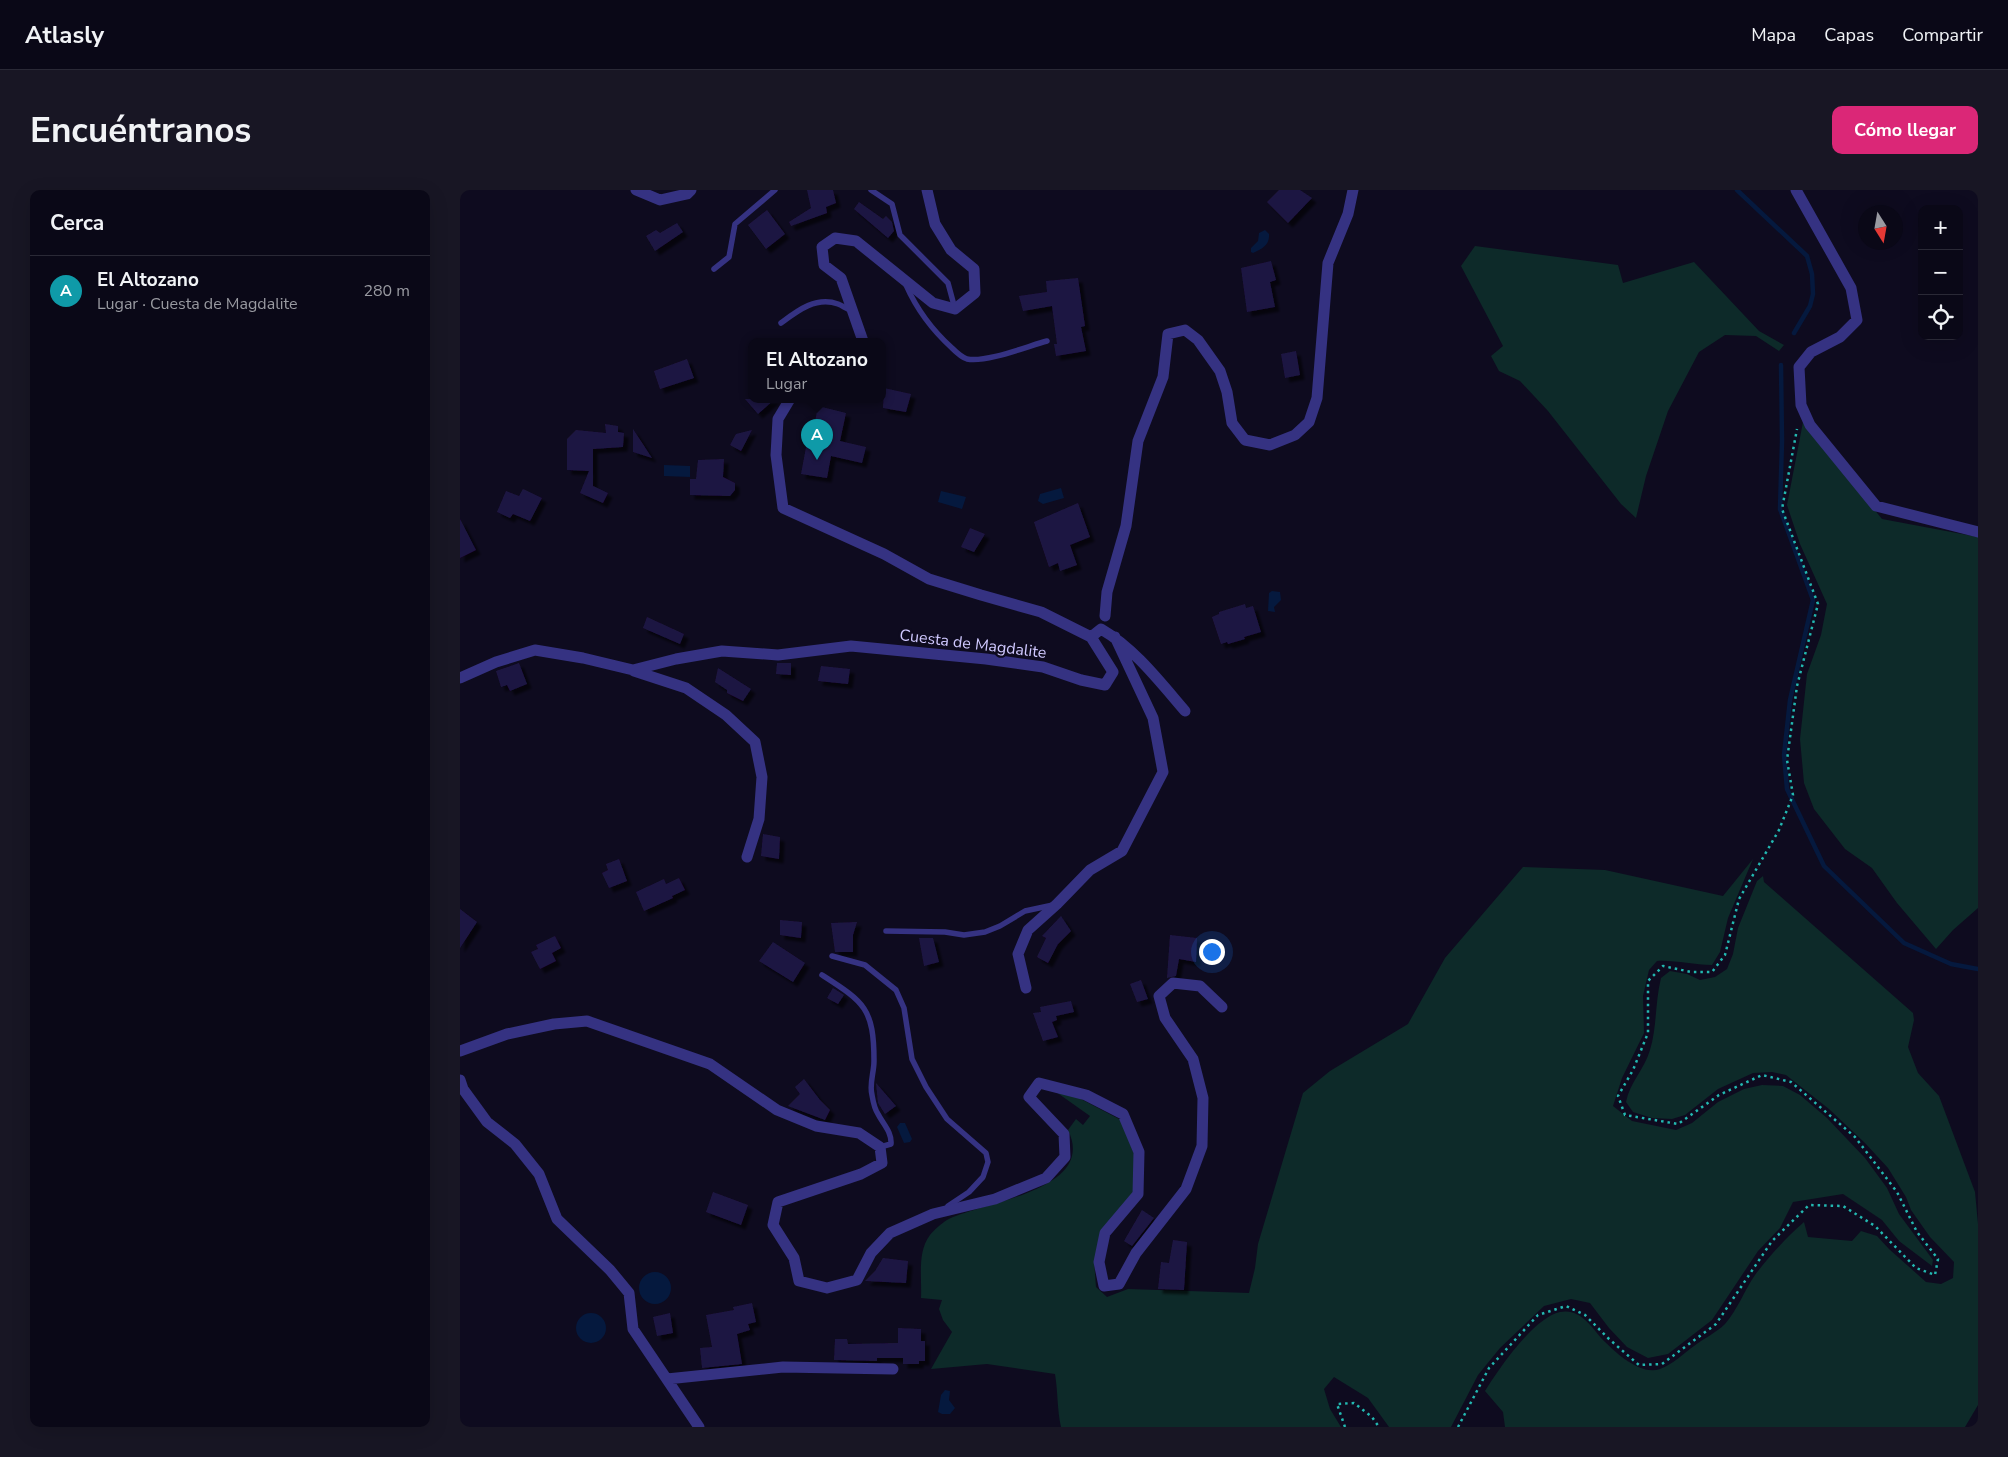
<!DOCTYPE html>
<html lang="es">
<meta charset="utf-8">
<style>
:root{--surface:#0a0817;--page:#181624;--text:#f1f3f6;--muted:#999aa1;--line:#2a2936;--accent:#db2777}
body{margin:0;font-family:"Nunito Sans",sans-serif;background:var(--page);color:var(--text)}
.controls{position:absolute;right:15px;top:15px;display:grid;overflow:hidden;border-radius:10px;box-shadow:0 5px 20px #0002}
.controls button{width:45px;height:45px;display:grid;place-items:center;padding:0;border:0;border-bottom:1px solid var(--line);background:var(--surface);color:var(--text);font:25px sans-serif}
.compass{position:absolute;left:1398px;top:15px;width:45px;height:45px;border-radius:50%;background:var(--surface);box-shadow:0 5px 20px #0002;rotate:169deg}
.you{position:absolute;left:751px;top:761px;width:18px;height:18px;margin:-12px;border:4px solid #fff;border-radius:50%;background:#1a73e8;box-shadow:0 0 0 8px #1a73e833}
.badge{display:grid;place-items:center;width:32px;height:32px;border-radius:50%;background:var(--accent);color:#fff;font-size:16px;font-weight:700}
.pin{position:absolute;translate:-50% -41px;filter:drop-shadow(0 1px 2px #0008)}
.pin::after{content:'';position:absolute;top:26px;width:18px;height:15px;background:inherit;clip-path:polygon(0 0,100% 0,50% 100%)}
.popup{position:absolute;left:288px;top:148px;width:138px;height:65px;box-sizing:border-box;display:grid;place-content:center;border-radius:10px;background:var(--surface);filter:drop-shadow(0 1px 4px #0005);font-size:16px;white-space:nowrap;color:var(--muted)}
.popup b{font-size:19px;color:var(--text)}
.popup::after{content:'';position:absolute;left:50%;top:100%;margin-left:-10px;border:10px solid transparent;border-top-color:var(--surface)}
.list{margin:0;padding:0;list-style:none}
h2{display:flex;justify-content:space-between;align-items:center;height:65px;margin:0;padding:0 20px;font-size:21px}
h2 small{font-size:16px;font-weight:400;color:var(--muted)}
.list li{display:grid;grid-template-columns:32px 1fr auto;gap:15px;align-items:center;box-sizing:border-box;height:70px;padding:0 20px;border-top:1px solid var(--line)}
.list b{display:block;font-size:19px;white-space:nowrap}
.list p{margin:0;font-size:16px;white-space:nowrap;color:var(--muted)}
.list em{font-size:16px;font-style:normal;color:var(--muted)}
.icon{flex:none;width:28px;height:28px;fill:none;stroke:currentColor;stroke-width:2;stroke-linecap:round;stroke-linejoin:round}
.map{position:relative;flex:none;width:1518px;height:1237px;overflow:hidden;border-radius:10px}
header{display:flex;align-items:center;gap:30px;box-sizing:border-box;height:70px;padding:0 25px;background:var(--surface);border-bottom:1px solid var(--line)}
header strong{font-size:24px}
nav{display:flex;gap:28px;margin-inline-start:auto;font-size:18px}
.intro{display:flex;align-items:center;justify-content:space-between;box-sizing:border-box;height:120px;padding:0 30px}
h1{margin:0;font-size:35px}
.button{padding:12px 22px;border-radius:10px;background:var(--accent);color:#fff;font-size:18px;font-weight:700}
main{display:flex;gap:30px;padding:0 30px}
aside{flex:1;background:var(--surface);border-radius:10px;box-shadow:0 5px 20px #0002}
.map>svg:first-child{display:block}
.green{fill:#0d2a29}
.water{fill:#05193e}
.lines{fill:none;stroke-linecap:round;stroke-linejoin:round}
.stream{stroke:#05193e;stroke-width:4.5}
.building{fill:#1f1542;filter:url(#shadow)}
.path{stroke:#23b8b1;stroke-width:2.5;stroke-dasharray:2.5 4;stroke-linecap:butt}
.service{stroke:#353282;stroke-width:5.5}
.minor{stroke:#353282;stroke-width:11}
.labels{text-anchor:middle;dominant-baseline:central;stroke-width:4.5;stroke-linejoin:round;paint-order:stroke}
.street-label{font-size:16px;fill:#d0c9ff;stroke:#0e0b1f}
</style>
<header>
<strong>Atlasly</strong>
<nav><a>Mapa</a><a>Capas</a><a>Compartir</a></nav>
</header>
<div class="intro"><h1>Encuéntranos</h1><a class="button">Cómo llegar</a></div>
<main>
<aside>
<h2>Cerca<small></small></h2>
<ul class="list">
<li><span class="badge" style="background:#0f9aa8">A</span><div><b>El Altozano</b><p>Lugar · Cuesta de Magdalite</p></div><em>280 m</em></li>
</ul>
</aside>
<div class="map">
<svg width="1518" height="1237" viewBox="0 0 1518 1237">
<defs>
<filter id="shadow"><feDropShadow dx="4.5" dy="4.5" stdDeviation="1" flood-color="#0009"/></filter>
</defs>
<rect width="100%" height="100%" fill="#0e0b1f"/>
<path class="green" d="M1015 56 1158 75 1163 93 1234 72 1299 141 1324 155 1319 161 1296 146 1265 145 1239 162 1208 221 1186 286 1176 328 1161 314 1088 221 1060 191 1039 181 1031 166 1043 156 1001 76Z
M1343 232 1422 329 1518 347V718L1493 740 1476 759 1437 713 1412 678 1385 659 1354 619 1344 593 1340 549 1347 484 1361 445 1367 414 1340 354 1327 315Z
M1293 669 1268 728 1260 762 1252 775C1233 775 1215 770 1197 771L1189 780 1183 806 1184 843 1162 888 1153 916 1172 931 1216 940 1232 933 1258 912 1284 899 1302 895 1323 896 1340 905 1367 928 1405 968 1427 998 1439 1024 1473 1070 1472 1076 1439 1051 1422 1030 1383 1004 1333 1012 1320 1038 1298 1061 1252 1130 1208 1164 1188 1168 1167 1157 1149 1138 1130 1113 1111 1109 1084 1116 1040 1158 1018 1185 991 1237H929L908 1208 874 1187 864 1199 870 1219 881 1237H601C597 1219 598 1202 595 1184L527 1174 471 1179 492 1142 483 1130 479 1119 482 1110 461 1108C462 1087 457 1062 470 1045 474 1040 482 1033 487 1030 521 1012 638 1001 608 940L616 929 623 935 630 926 589 897 617 907 661 930 674 964V1003L634 1070 636 1097 647 1107 668 1099 789 1103 795 1078 798 1054 843 903 870 881 948 834 985 768 1063 677 1145 680 1263 706Z
M1303 686 1304 692 1453 823 1454 830 1448 857 1458 883 1479 906 1515 1002 1518 1034V1215L1505 1237H1045L1043 1222 1025 1201C1039 1179 1073 1128 1100 1122 1120 1118 1131 1136 1142 1149 1155 1162 1180 1186 1200 1179 1213 1174 1223 1164 1234 1156 1244 1148 1256 1143 1265 1134 1278 1119 1284 1101 1295 1085 1309 1066 1326 1048 1344 1032L1348 1047 1392 1051 1401 1041 1417 1046 1429 1059 1466 1092 1481 1094 1493 1088 1494 1072 1470 1047 1451 1020 1446 1007 1428 978 1405 953 1369 919 1326 885 1312 882 1293 883 1258 899 1225 925 1212 929 1192 928 1173 922 1166 912C1170 892 1184 880 1190 860 1197 837 1195 812 1201 788L1210 781 1227 784 1240 790 1255 787 1267 779 1273 764 1278 738 1297 691Z"/>
<path class="water" d="M805 40 809 44C810 55 802 59 793 63L791 62V58L798 51 799 43Z
M204 275 230 276V287L204 286Z
M601 298 604 308 583 314 578 311 580 304Z
M481 301 506 307 502 319 478 312Z
M812 401 820 402 821 410 814 417 815 422 808 421 809 403Z
M440 933H445L452 949 450 952 444 953 437 937Z
M179 1098a16 16 0 1 1 32 0a16 16 0 1 1-32 0Z
M116 1138a15 15 0 1 1 30 0a15 15 0 1 1-30 0Z
M485 1200 490 1201 489 1210 495 1218 490 1224H482L478 1222 481 1205Z"/>
<g class="lines">
<path class="stream" d="M1277 0 1347 66 1352 84 1353 104 1350 116 1334 143
M1321 175 1322 251 1320 319 1353 410 1330 510 1324 565 1327 599 1364 676 1444 753 1491 774 1518 779"/>
</g>
<path class="building" d="M347 0H373L376 13 366 17 367 23 331 36 329 32 351 18Z
M819 0H840L852 8 828 33 807 12Z
M399 12 423 29 426 26 432 32 434 41 428 48 394 19Z
M307 20 325 44 306 59 288 35Z
M217 33 223 42 195 61 186 46 196 40 200 43Z
M811 71 816 90 810 92 815 117 787 122 781 78Z
M618 88 625 136 621 137 626 161 596 166 594 154H597L592 116 563 121 559 106 587 102 586 91Z
M836 161 840 185 825 188 821 164Z
M227 169 234 188 200 199 194 181Z
M424 198 451 204 446 222 423 218Z
M285 209H315L298 224Z
M358 216 386 223 380 251 406 257 402 273 371 266 367 288 341 284 347 252 351 253Z
M145 234 158 236V242L164 243 163 257 133 259V296L148 303 143 313 120 303 129 281 107 280V249L116 240 146 243Z
M173 239 192 268 173 262Z
M292 240 281 261 270 255 276 244Z
M264 269 263 287 275 293V300L270 306 230 305V289H236L238 270Z
M63 299 82 308 70 331 53 324 50 328 37 322 46 301 59 306Z
M618 313 630 347 610 355 617 375 600 381 598 373 589 377 574 332Z
M0 329 16 360 0 368Z
M510 338 525 344 514 362 501 357Z
M785 414 786 418 793 416 801 442 784 447 785 449 768 454 767 452 761 454 752 427 759 424V422Z
M187 427 224 444 220 454 183 438Z
M59 473 67 494 50 501 47 495 41 497 36 481Z
M317 473H331V485L316 484Z
M361 476 390 479 388 494 358 491Z
M258 478 291 499 283 511 267 503V500L255 492Z
M303 644 320 647 319 669 301 666Z
M159 669 167 691 149 698 142 683 148 680 146 674Z
M219 688 225 700 212 706 213 708 184 721 176 702 204 689 206 694Z
M0 719 17 732 0 758Z
M601 726 611 741 598 754 588 773 577 767 586 748 582 746Z
M320 730 342 732 341 748 320 745Z
M397 732 393 745V762H375L371 733Z
M710 745 737 748 736 772 719 769 716 786 707 788Z
M95 746 101 758 92 763 96 771 80 779 71 762 78 759 76 755Z
M459 748H473L479 772 464 776Z
M313 752 345 773 333 792 299 771Z
M681 790 688 809 677 812 670 794Z
M373 798 384 805 378 814 367 808Z
M611 811 614 822 596 826 597 830 592 832 598 847 583 851 573 823 581 822 580 817Z
M344 889 360 910 370 920 365 930 328 916 340 904 335 897Z
M416 893 436 916 425 924 418 913Z
M253 1002 288 1015 281 1035 246 1022Z
M682 1020 694 1028 672 1056 664 1051Z
M713 1050 727 1052 724 1100 698 1099 701 1072 709 1073Z
M423 1068 448 1071 446 1093 405 1091 415 1081Z
M292 1113 296 1132 288 1134 290 1140 277 1144 282 1174 242 1178 240 1158 252 1157 246 1125 274 1120 273 1117Z
M210 1123 213 1143 197 1146 193 1127Z
M438 1138 461 1139V1151H465V1171H459V1174H443V1168H417V1171L374 1170 375 1149H387L388 1154 438 1153Z"/>
<g class="lines">
<path class="path" d="M885 1237 877 1214 894 1213 912 1227 919 1237
M998 1237 1029 1178 1078 1125 1106 1116 1125 1125 1149 1149 1179 1175 1202 1174 1256 1134 1312 1051 1349 1015 1383 1016 1415 1036 1456 1078 1475 1085 1478 1069 1457 1042 1437 1002 1395 947 1331 892 1302 885 1259 905 1218 934 1165 925 1158 906 1173 880 1188 843V791L1203 776 1231 782H1252L1265 765 1279 709 1319 640 1333 605 1327 570 1337 496 1358 414 1322 319 1337 239"/>
<path class="service" d="M411 0 432 14 440 45 488 93 495 119
M254 79 269 67 275 34 315 0
M446 95C457 120 471 139 492 158 496 162 501 167 507 169 526 173 568 156 587 151
M321 133C337 121 356 106 378 114 383 116 387 119 393 121
M426 741 485 742 504 745 525 742 540 736 565 721 593 715
M372 766 405 775 436 800 444 818 452 869 466 897 487 929 526 963 528 972 523 987 509 1002 488 1016
M362 785C404 812 414 818 414 871 414 883 409 894 412 905 413 911 414 918 418 924 423 934 432 942 431 954L420 957"/>
<path class="minor" d="M176 0 200 10 227 4 231 0
M1336 0 1391 98 1397 130 1380 147 1351 162 1339 177 1341 215 1350 235 1416 316 1518 342
M403 151 381 88 364 75 362 57 375 48 396 51 473 113 495 119 515 103 514 79 491 60 475 34 467 0
M645 426 647 402 666 336 678 251 703 187 708 144 725 140 738 150 760 181 767 202 772 233 785 250 810 255 835 245 849 232 857 208 868 73 888 24 893 0
M631 447 641 439C674 458 700 492 725 521
M174 481 226 498 266 525 295 552 302 587 299 629 287 667
M0 488 36 472 75 460 123 468 173 480 216 469 262 461 318 465 391 456 526 469 583 477 621 490 645 495 653 482 631 447 581 422 521 405 469 389 424 364 323 318 316 265 318 229 330 209
M566 798 558 764 568 740 597 714 630 680 662 661 703 582 693 528 655 447
M0 861 47 844 94 834 127 831 250 874 317 920 356 936 399 943 420 957 422 973 401 984 318 1012 313 1035 334 1068 339 1091 367 1098 397 1090 411 1063 430 1043 473 1024 535 1009 586 988 605 967 604 944 569 907 579 893 626 905 663 924 679 962 678 1004 645 1043 639 1072 644 1096 659 1094 676 1063 726 999 742 956 743 908 733 869 705 828 699 806 713 793 740 796 762 817
M0 890 3 899 27 932 55 954 79 984 97 1029 150 1080 169 1103 173 1139 239 1237
M207 1189 323 1177 433 1179"/>
</g>
<g class="labels">
<g class="street-label">
<text transform="translate(513 454) rotate(7)">Cuesta de Magdalite</text>
</g>
</g>
</svg>
<div class="controls">
<button>+</button>
<button>−</button>
<button><svg class="icon" aria-label="locate" viewBox="0 0 24 24"><circle cx="12" cy="12" r="6"/><path d="M12 2v4M12 18v4M2 12h4M18 12h4"/></svg></button>
</div>
<svg class="compass" viewBox="-18 -18 36 36"><path d="M0-13l5 13h-10z" fill="#e53935"/><path d="M0 13l5-13h-10z" fill="#999aa1"/></svg>
<div class="you"></div>
<div class="pin badge" style="left:357px;top:270px;background:#0f9aa8">A</div>
<div class="popup"><b>El Altozano</b>Lugar</div>
</div>
</main>
